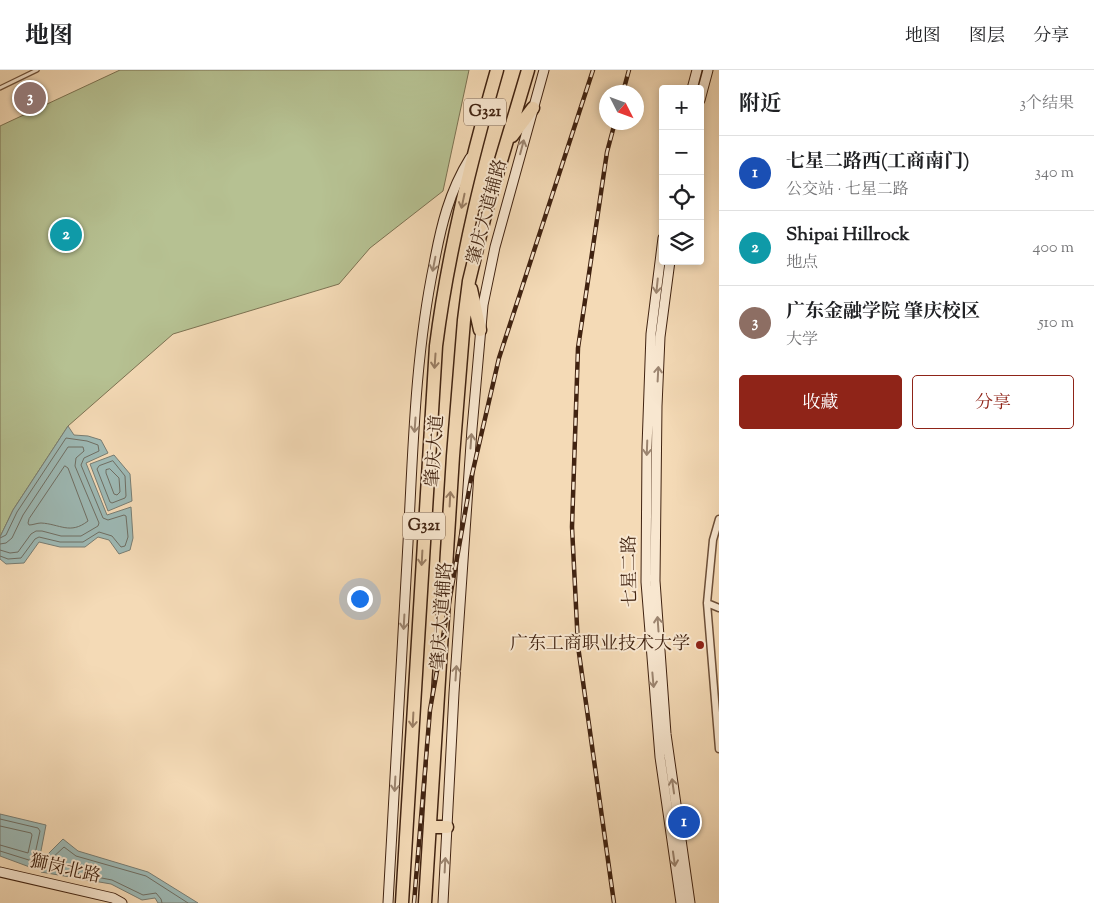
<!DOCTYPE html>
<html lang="zh">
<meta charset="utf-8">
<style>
:root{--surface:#fff;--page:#f2f2f2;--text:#202124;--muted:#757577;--line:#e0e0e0;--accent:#8f2418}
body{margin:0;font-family:"Sorts Mill Goudy","Noto Serif SC",serif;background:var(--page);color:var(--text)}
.controls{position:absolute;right:15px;top:15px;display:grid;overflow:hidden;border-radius:5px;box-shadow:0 2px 8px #0003}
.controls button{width:45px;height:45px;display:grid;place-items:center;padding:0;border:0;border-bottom:1px solid var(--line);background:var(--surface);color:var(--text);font:25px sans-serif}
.compass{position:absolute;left:599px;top:15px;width:45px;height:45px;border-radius:50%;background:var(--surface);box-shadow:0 2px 8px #0003;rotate:132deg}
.you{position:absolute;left:359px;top:528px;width:18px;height:18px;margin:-12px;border:4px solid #fff;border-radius:50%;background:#1a73e8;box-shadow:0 0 0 8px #1a73e833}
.badge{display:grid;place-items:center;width:32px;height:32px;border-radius:50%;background:var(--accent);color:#fff;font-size:16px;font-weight:700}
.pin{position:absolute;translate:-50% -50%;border:2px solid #fff;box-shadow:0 1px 5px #0006}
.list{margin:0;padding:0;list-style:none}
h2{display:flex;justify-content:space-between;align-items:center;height:65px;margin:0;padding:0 20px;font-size:21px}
h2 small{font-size:16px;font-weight:400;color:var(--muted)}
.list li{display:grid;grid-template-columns:32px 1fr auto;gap:15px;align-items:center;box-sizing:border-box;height:75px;padding:0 20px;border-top:1px solid var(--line)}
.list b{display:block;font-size:19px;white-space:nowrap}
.list p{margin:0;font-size:16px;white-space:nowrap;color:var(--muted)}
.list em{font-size:16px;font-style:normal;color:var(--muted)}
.actions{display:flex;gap:10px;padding:15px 20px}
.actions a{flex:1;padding:11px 0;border:1px solid var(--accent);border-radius:5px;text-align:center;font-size:18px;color:var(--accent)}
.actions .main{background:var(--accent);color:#fff}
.icon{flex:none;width:28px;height:28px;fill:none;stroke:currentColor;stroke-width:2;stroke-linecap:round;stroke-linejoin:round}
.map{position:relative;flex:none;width:719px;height:833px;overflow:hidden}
header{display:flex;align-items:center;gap:30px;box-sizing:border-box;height:70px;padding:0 25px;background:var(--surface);border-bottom:1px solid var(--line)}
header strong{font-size:24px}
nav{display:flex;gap:28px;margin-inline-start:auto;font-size:18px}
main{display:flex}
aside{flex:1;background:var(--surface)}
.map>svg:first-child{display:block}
.green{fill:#b6c192;stroke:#7c7252}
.water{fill:#9db9b5;stroke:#787d73}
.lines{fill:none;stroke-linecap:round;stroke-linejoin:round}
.shore{stroke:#6f6e63;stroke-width:1}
.lane-casing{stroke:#6e513a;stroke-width:5.5}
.street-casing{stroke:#6e513a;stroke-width:9}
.secondary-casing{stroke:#412311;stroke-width:11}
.highway-casing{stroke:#412311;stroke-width:15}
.lane{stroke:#f8e7d0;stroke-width:3}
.street{stroke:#f8e7d0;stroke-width:6}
.secondary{stroke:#f8e7d0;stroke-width:9}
.highway{stroke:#f4dab6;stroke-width:12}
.rail-casing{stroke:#412311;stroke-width:4.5}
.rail{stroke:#f8e7d0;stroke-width:2.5;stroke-dasharray:8;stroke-linecap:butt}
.oneway{stroke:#9c8570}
.oneway2{stroke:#9a7e64}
.poi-dot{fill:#8f2418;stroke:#f8e7d0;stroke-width:2}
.labels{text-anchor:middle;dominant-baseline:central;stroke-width:4;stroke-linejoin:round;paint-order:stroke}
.shield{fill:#f8e7d0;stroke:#785e4a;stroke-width:1}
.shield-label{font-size:16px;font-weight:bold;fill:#412311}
.street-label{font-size:18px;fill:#412311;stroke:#f8e7d0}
.poi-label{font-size:18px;fill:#412311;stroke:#f8e7d0;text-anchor:end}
</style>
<header>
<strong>地图</strong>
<nav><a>地图</a><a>图层</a><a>分享</a></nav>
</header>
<main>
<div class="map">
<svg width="719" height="833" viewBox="0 0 719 833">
<rect width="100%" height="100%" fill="#f4dab6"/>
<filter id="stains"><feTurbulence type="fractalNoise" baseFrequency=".004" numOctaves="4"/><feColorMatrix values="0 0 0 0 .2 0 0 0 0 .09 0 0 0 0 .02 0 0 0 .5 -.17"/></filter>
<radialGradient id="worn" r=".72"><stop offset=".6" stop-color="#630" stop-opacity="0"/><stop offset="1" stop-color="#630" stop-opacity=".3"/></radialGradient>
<path class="green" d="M120 0H469L443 121 370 178 339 214 173 264 68 356 13 440 0 467V56Z"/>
<path class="water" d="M68 356 74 365 88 366 101 370 108 383 86 393 107 445 131 437 133 468 130 480 119 484 109 470 98 467 85 477H60L39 472 24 493 6 494 0 489V467L13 440Z
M114 385 130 404 132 431 108 441 90 394Z
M0 744 46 755 40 786 35 799 0 786Z
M63 769 78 781 148 802 198 833H158L155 828 142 830 111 814 41 802 45 787Z"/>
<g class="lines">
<path class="shore" d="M113 391 125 406 126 426 125 428 112 433 110 432 97 399 99 396Z
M65 396 68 398 88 451C70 465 60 454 41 453 37 453 33 455 29 455L28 453 29 449Z
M110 399 119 408 120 422 117 425 114 424 106 403V400Z
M0 468 6 465 17 442 66 368 87 371 98 375 99 381 84 388 81 395 103 448 108 450 124 445 126 446 128 467 125 476 121 477 112 466 99 462 83 472H60L39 467 35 469 21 488 8 489 0 486
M0 474 6 473 12 468 23 445 68 377H83L84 381 76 388 75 396 99 453 98 456 81 466H61L42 461H36L31 464 18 482 10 483 0 480
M0 749 38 758 40 761 35 784 32 791 0 781
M0 756 31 763 32 765 28 783 0 775
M162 833 161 829 156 823 143 825 112 810 50 798 48 796 50 790 64 777 76 786 146 806 188 833"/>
<defs>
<path id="lane" d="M0 18 37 0"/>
<path id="street" d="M719 449 713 470 707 533 719 679
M707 533 719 538"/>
<path id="secondary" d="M692 19 697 0
M700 30 708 0
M663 168 651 264 647 377 646 512 660 687 681 833
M670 191 660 267 657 336 655 511 666 664 690 833
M0 802 113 828 122 833
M388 833C395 713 401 593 408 473 413 380 415 286 434 194 441 156 449 122 470 88
M443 833 454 623 472 359 483 235 495 177 544 0"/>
<path id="highway" d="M512 66 533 38
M471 219 480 260
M430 757H447
M402 833 436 276C448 182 471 91 497 0
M425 833 453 386 464 250 469 211 486 141 528 0"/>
</defs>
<use href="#lane" class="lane-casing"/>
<use href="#street" class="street-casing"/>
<use href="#secondary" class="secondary-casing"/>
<use href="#highway" class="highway-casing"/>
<use href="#lane" class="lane"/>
<use href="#street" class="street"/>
<use href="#secondary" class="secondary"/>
<use href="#highway" class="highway"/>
<defs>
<path id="rail" d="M623 22 629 0
M414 833 430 640 471 409 499 288 593 0
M614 833 578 576 572 457 578 278 607 82 615 52"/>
</defs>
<use href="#rail" class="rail-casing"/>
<use href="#rail" class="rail"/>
</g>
<defs><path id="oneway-shaft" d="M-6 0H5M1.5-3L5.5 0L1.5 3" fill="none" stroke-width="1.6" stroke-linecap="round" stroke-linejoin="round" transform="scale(1.25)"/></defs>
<g class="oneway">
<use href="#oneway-shaft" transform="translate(522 77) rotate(-75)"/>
<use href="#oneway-shaft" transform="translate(434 194) rotate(101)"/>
<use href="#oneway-shaft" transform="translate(657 216) rotate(96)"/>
<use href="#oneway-shaft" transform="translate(658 304) rotate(-87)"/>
<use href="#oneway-shaft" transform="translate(415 355) rotate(94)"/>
<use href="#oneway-shaft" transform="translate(471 371) rotate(-86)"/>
<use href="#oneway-shaft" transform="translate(647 378) rotate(92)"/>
<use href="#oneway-shaft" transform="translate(404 552) rotate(93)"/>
<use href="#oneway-shaft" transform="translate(658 554) rotate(-94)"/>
<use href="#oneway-shaft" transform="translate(456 603) rotate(-86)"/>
<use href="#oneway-shaft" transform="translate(653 610) rotate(85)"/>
<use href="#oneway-shaft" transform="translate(395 714) rotate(93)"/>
<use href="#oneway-shaft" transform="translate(673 716) rotate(-98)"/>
<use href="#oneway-shaft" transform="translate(674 789) rotate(82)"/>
<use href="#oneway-shaft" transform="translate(445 795) rotate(-87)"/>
</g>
<g class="oneway2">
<use href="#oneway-shaft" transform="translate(463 131) rotate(102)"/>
<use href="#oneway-shaft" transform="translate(435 291) rotate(94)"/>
<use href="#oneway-shaft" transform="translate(450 429) rotate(-87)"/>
<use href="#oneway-shaft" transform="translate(422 488) rotate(93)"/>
<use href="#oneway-shaft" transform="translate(413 650) rotate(93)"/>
</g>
<circle class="poi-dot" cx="700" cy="575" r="5"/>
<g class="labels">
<g class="shield">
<rect x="464" y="28.5" width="42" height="27" rx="4"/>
<rect x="403" y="442.5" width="42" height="27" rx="4"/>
</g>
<g class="shield-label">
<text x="485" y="42">G321</text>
<text x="424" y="456">G321</text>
</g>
<g class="street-label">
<text transform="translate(488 142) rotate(-75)">肇庆大道辅路</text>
<text transform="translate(436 381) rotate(-86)">肇庆大道</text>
<text transform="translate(631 501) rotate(-91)">七星二路</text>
<text transform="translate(443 546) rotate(-86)">肇庆大道辅路</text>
<text transform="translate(65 800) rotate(13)">獅岗北路</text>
</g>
<g class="poi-label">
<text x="690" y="575">广东工商职业技术大学</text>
</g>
</g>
<rect width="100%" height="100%" filter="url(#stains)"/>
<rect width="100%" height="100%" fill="url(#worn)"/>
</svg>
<div class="controls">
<button>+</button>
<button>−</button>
<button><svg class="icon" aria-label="locate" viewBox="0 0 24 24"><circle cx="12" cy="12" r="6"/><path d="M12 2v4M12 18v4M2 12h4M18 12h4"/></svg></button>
<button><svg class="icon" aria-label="layers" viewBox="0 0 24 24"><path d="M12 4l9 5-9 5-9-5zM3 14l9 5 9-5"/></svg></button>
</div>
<svg class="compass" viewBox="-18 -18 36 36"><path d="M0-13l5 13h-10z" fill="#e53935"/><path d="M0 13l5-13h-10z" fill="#757577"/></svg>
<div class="you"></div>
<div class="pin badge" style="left:684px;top:752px;background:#1a4fb4">1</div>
<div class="pin badge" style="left:66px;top:165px;background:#0f9aa8">2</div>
<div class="pin badge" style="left:30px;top:28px;background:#8d6e63">3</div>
</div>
<aside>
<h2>附近<small>3个结果</small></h2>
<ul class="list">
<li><span class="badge" style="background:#1a4fb4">1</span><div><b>七星二路西(工商南门)</b><p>公交站 · 七星二路</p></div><em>340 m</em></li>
<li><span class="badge" style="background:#0f9aa8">2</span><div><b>Shipai Hillrock</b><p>地点</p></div><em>400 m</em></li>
<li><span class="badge" style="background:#8d6e63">3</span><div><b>广东金融学院 肇庆校区</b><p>大学</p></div><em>510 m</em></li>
</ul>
<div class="actions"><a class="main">收藏</a><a>分享</a></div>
</aside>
</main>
